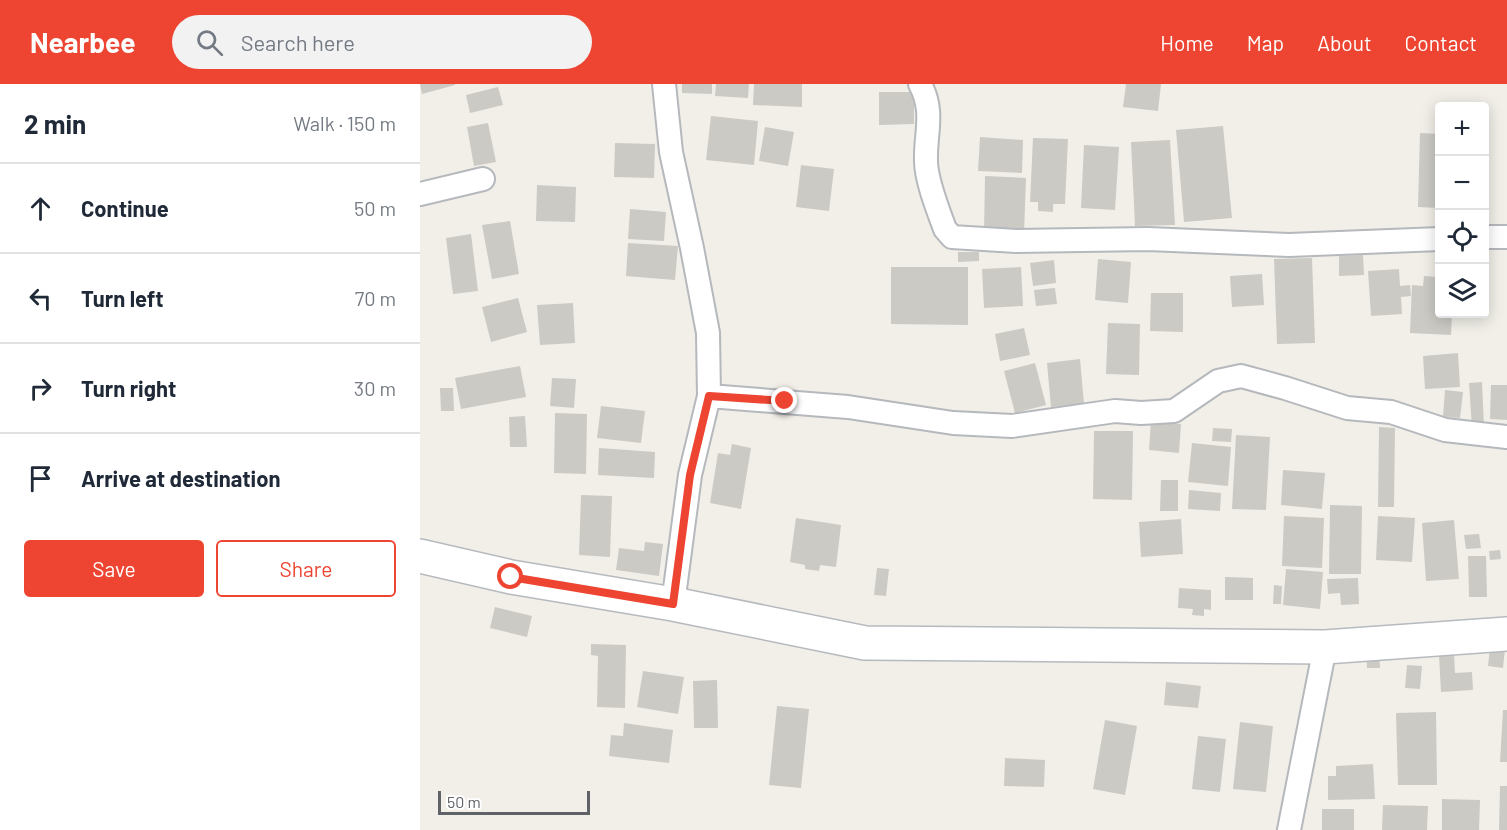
<!DOCTYPE html>
<meta charset="utf-8">
<style>
:root{--surface:#fff;--page:#f2f2f3;--text:#1f2937;--muted:#747a83;--line:#e0e1e3;--accent:#ed4532}
body{margin:0;font-family:Barlow,sans-serif;background:var(--page);color:var(--text)}
.controls{position:absolute;right:18px;top:18px;display:grid;overflow:hidden;border-radius:6px;box-shadow:0 3px 15px #0003}
.controls button{width:54px;height:54px;display:grid;place-items:center;padding:0;border:0;border-bottom:2px solid var(--line);background:var(--surface);color:var(--text);font:30px sans-serif}
.scale{position:absolute;left:18px;bottom:15px;width:152px;box-sizing:border-box;padding-left:6px;border:3px solid #5f6368;border-top:0;font-size:16px;line-height:21px;white-space:nowrap;color:#5f6368;-webkit-text-stroke:4px #fff;paint-order:stroke}
.stop{position:absolute;width:18px;height:18px;margin:-14px;border:4px solid #ed4532;border-radius:50%;background:#fff}
.stop.end{background:#ed4532;border-color:#fff;box-shadow:0 2px 6px #0008}
.list{margin:0;padding:0;list-style:none}
h2{display:flex;justify-content:space-between;align-items:center;height:78px;margin:0;padding:0 24px;font-size:26px}
h2 small{font-size:20px;font-weight:400;color:var(--muted)}
.list li{display:grid;grid-template-columns:39px 1fr auto;gap:18px;align-items:center;box-sizing:border-box;height:90px;padding:0 24px;border-top:2px solid var(--line)}
.list b{display:block;font-size:22px;white-space:nowrap}
.list em{font-size:20px;font-style:normal;color:var(--muted)}
.actions{display:flex;gap:12px;padding:18px 24px}
.actions a{flex:1;padding:14px 0;border:2px solid var(--accent);border-radius:6px;text-align:center;font-size:21px;color:var(--accent)}
.actions .main{background:var(--accent);color:#fff}
.icon{flex:none;width:33px;height:33px;fill:none;stroke:currentColor;stroke-width:2;stroke-linecap:round;stroke-linejoin:round}
.map{position:relative;flex:none;width:1087px;height:746px;overflow:hidden}
header{display:flex;align-items:center;gap:36px;box-sizing:border-box;height:84px;padding:0 30px;background:var(--accent);color:#fff}
header strong{font-size:28px}
nav{display:flex;gap:33px;margin-inline-start:auto;font-size:21px}
.search{width:420px;height:54px;background:var(--page);display:flex;align-items:center;gap:15px;box-sizing:border-box;padding:0 21px;border-radius:33px;color:var(--muted);font-size:22px}
main{display:flex}
aside{flex:1;background:var(--surface)}
.map>svg:first-child{display:block}
.building{fill:#cccac5}
.lines{fill:none;stroke-linecap:round;stroke-linejoin:round}
.street-casing{stroke:#b5b8bc;stroke-width:26}
.secondary-casing{stroke:#b6babf;stroke-width:36}
.street{stroke:#fff;stroke-width:22}
.secondary{stroke:#fff;stroke-width:33}
.route{stroke:#ed4532;stroke-width:8}
</style>
<header>
<strong>Nearbee</strong>
<div class="search"><svg class="icon" aria-label="search" viewBox="0 0 24 24"><circle cx="10" cy="10" r="6"/><path d="M15 15l6 6"/></svg>Search here</div>
<nav><a>Home</a><a>Map</a><a>About</a><a>Contact</a></nav>
</header>
<main>
<aside>
<h2>2 min<small>Walk · 150 m</small></h2>
<ul class="list">
<li><svg class="icon" aria-label="ahead" viewBox="0 0 24 24"><path d="M12 20V5M6 11l6-6 6 6"/></svg><div><b>Continue</b></div><em>50 m</em></li>
<li><svg class="icon" aria-label="left" viewBox="0 0 24 24"><path d="M17 20v-9H6M10 6l-5 5 5 5"/></svg><div><b>Turn left</b></div><em>70 m</em></li>
<li><svg class="icon" aria-label="right" viewBox="0 0 24 24"><path d="M7 20v-9h11M14 6l5 5-5 5"/></svg><div><b>Turn right</b></div><em>30 m</em></li>
<li><svg class="icon" aria-label="arrive" viewBox="0 0 24 24"><path d="M6 21V4h12l-3 4 3 4H6"/></svg><div><b>Arrive at destination</b></div></li>
</ul>
<div class="actions"><a class="main">Save</a><a>Share</a></div>
</aside>
<div class="map">
<svg width="1087" height="746" viewBox="0 0 1087 746">
<rect width="100%" height="100%" fill="#f1efe8"/>
<path class="building" d="M0 0H35V1L2 10Z
M262 0H292V10L262 9Z
M296 0H329L328 14 295 12Z
M334 0H382V23L333 21Z
M706 0H741L738 27 703 23Z
M78 3 83 21 50 29 46 11Z
M459 8H494V40L459 41Z
M291 32 338 37 334 81 286 76Z
M68 39 76 78 54 82 47 43Z
M803 42 812 134 764 138 756 46Z
M345 43 374 48 368 82 339 77Z
M1000 49 1020 50V124L998 123Z
M560 53 603 56 602 89 558 87Z
M613 54 648 55 645 120H633V128L618 127V118H610Z
M750 56 755 141 715 142 711 58Z
M195 59 235 60 234 94 194 93Z
M664 61 699 63 695 126 661 124Z
M381 81 414 85 409 127 376 123Z
M565 92 606 94 604 150 564 149Z
M117 101 156 103 155 138 116 137Z
M210 125 246 128 244 157 208 155Z
M90 137 99 190 72 195 62 141Z
M51 150 58 207 33 210 26 154Z
M208 159 258 162 255 196 206 192Z
M538 168H559V177L538 178Z
M943 171 944 191 919 192V172Z
M892 174 895 259 857 260 854 175Z
M678 175 711 178 708 219 675 216Z
M634 176 636 199 613 202 610 179Z
M471 183H548V241L471 240Z
M601 183 603 222 564 224 562 185Z
M979 185 980 202 990 201 991 212 981 213 982 230 951 232 948 187Z
M842 190 844 221 812 223 810 192Z
M1004 192 1017 193V202L1020 203V230H1032L1031 251 990 249 992 201 1003 202Z
M635 204 637 220 616 222 614 206Z
M731 209H763V248L730 247Z
M98 214 107 248 71 258 62 223Z
M153 219 155 259 120 261 117 221Z
M688 239 720 240 719 291 686 290Z
M604 244 610 271 580 277 575 250Z
M1038 269 1040 303 1005 305 1003 272Z
M660 275 664 320 631 323 627 279Z
M615 279 626 321 595 329 584 287Z
M100 282 106 313 41 325 35 294Z
M132 294 156 295 154 324 130 322Z
M1062 298 1064 343 1052 344 1049 299Z
M1071 301H1087V336L1070 335Z
M20 304H33L34 327H21Z
M1025 306 1043 308 1040 334 1023 333Z
M181 322 225 327 221 359 177 354Z
M135 329 167 330 166 390 134 389Z
M105 332 107 363H90L89 333Z
M731 337 761 340 759 369 729 366Z
M959 343 975 344 974 423H958Z
M793 344 812 345 811 358 792 357Z
M674 347H713L712 416 673 415Z
M816 351 850 353 846 426 812 425Z
M772 359 811 363 808 402 768 398Z
M312 360 331 364 321 425 290 419 298 369 310 371Z
M179 364 235 368 234 394 178 391Z
M863 386 905 389 902 425 861 421Z
M741 396H758V427H740Z
M769 406 801 409 800 427 768 425Z
M161 411 192 412 190 473 159 471Z
M910 421 942 422 941 490H909Z
M864 432 904 434 902 484 862 482Z
M958 432 995 434 992 478 956 476Z
M376 434 421 441 416 483 400 481 399 487 385 485V481L370 478Z
M761 435 763 470 721 473 719 438Z
M1034 436 1039 495 1006 497 1002 439Z
M1059 450 1061 464 1046 465 1044 451Z
M225 458 243 460 239 492 196 486 199 464 224 467Z
M1080 466 1081 475 1070 476 1069 467Z
M1048 472H1066L1067 513H1049Z
M457 484 469 485 466 512 454 511Z
M866 485 903 488 900 525 863 521Z
M805 493 833 494V516H805Z
M938 494 939 520 921 521 920 509 908 510 907 495Z
M854 501 862 502 861 520H853Z
M759 504 791 506V526L784 525V532L772 531 773 525 758 524Z
M75 523 112 532 107 553 70 544Z
M171 560 206 561 205 624 177 623 178 572 171 571Z
M946 563H959L960 584H947Z
M1070 564 1085 565 1083 584 1068 582Z
M1034 570 1035 589 1052 588 1053 606 1021 608 1019 571Z
M987 581 1002 582 1000 605 985 604Z
M223 587 264 593 258 630 217 623Z
M297 596 298 644H274L273 597Z
M746 598 781 602 778 624 744 621Z
M357 622 389 625 381 704 349 701Z
M1083 626H1087V678H1080Z
M1016 628 1017 701H978L976 629Z
M685 636 717 642 705 711 673 705Z
M820 638 853 642 846 708 813 705Z
M204 639 253 646 249 679 189 672 191 651 203 652Z
M778 652 806 655 800 708 772 705Z
M585 674 625 676 624 703 584 702Z
M953 680 955 715 908 716V692H916V682Z
M1080 702H1087V746H1079Z
M1022 715 1060 716 1059 746H1022Z
M963 721 1008 722 1007 746H962Z
M902 725H934V746H902Z"/>
<g class="lines">
<defs>
<path id="street" d="M244 0 251 68 272 164 288 249 289 312 270 391 253 520
M500 0C515 28 505 49 506 77 506 96 518 126 525 145L532 153 596 157 728 155 869 161 1020 155
M0 110 63 95
M1064 153H1087
M289 312 428 323 533 339 592 342 695 327 721 329 754 327 798 297 821 292 865 304 927 324 971 328 1025 346 1087 353
M869 746 905 563"/>
<path id="secondary" d="M0 472 91 493 253 520 445 559 905 563 1087 550"/>
</defs>
<use href="#street" class="street-casing"/>
<use href="#secondary" class="secondary-casing"/>
<use href="#street" class="street"/>
<use href="#secondary" class="secondary"/>
</g>
<g class="lines">
<path class="route" d="M91 493 253 520 270 391 289 312 365 317"/>
</g>
</svg>
<div class="controls">
<button>+</button>
<button>−</button>
<button><svg class="icon" aria-label="locate" viewBox="0 0 24 24"><circle cx="12" cy="12" r="6"/><path d="M12 2v4M12 18v4M2 12h4M18 12h4"/></svg></button>
<button><svg class="icon" aria-label="layers" viewBox="0 0 24 24"><path d="M12 4l9 5-9 5-9-5zM3 14l9 5 9-5"/></svg></button>
</div>
<div class="scale">50 m</div>
<div class="stop" style="left:91px;top:493px"></div>
<div class="stop end" style="left:365px;top:317px"></div>
</div>
</main>
